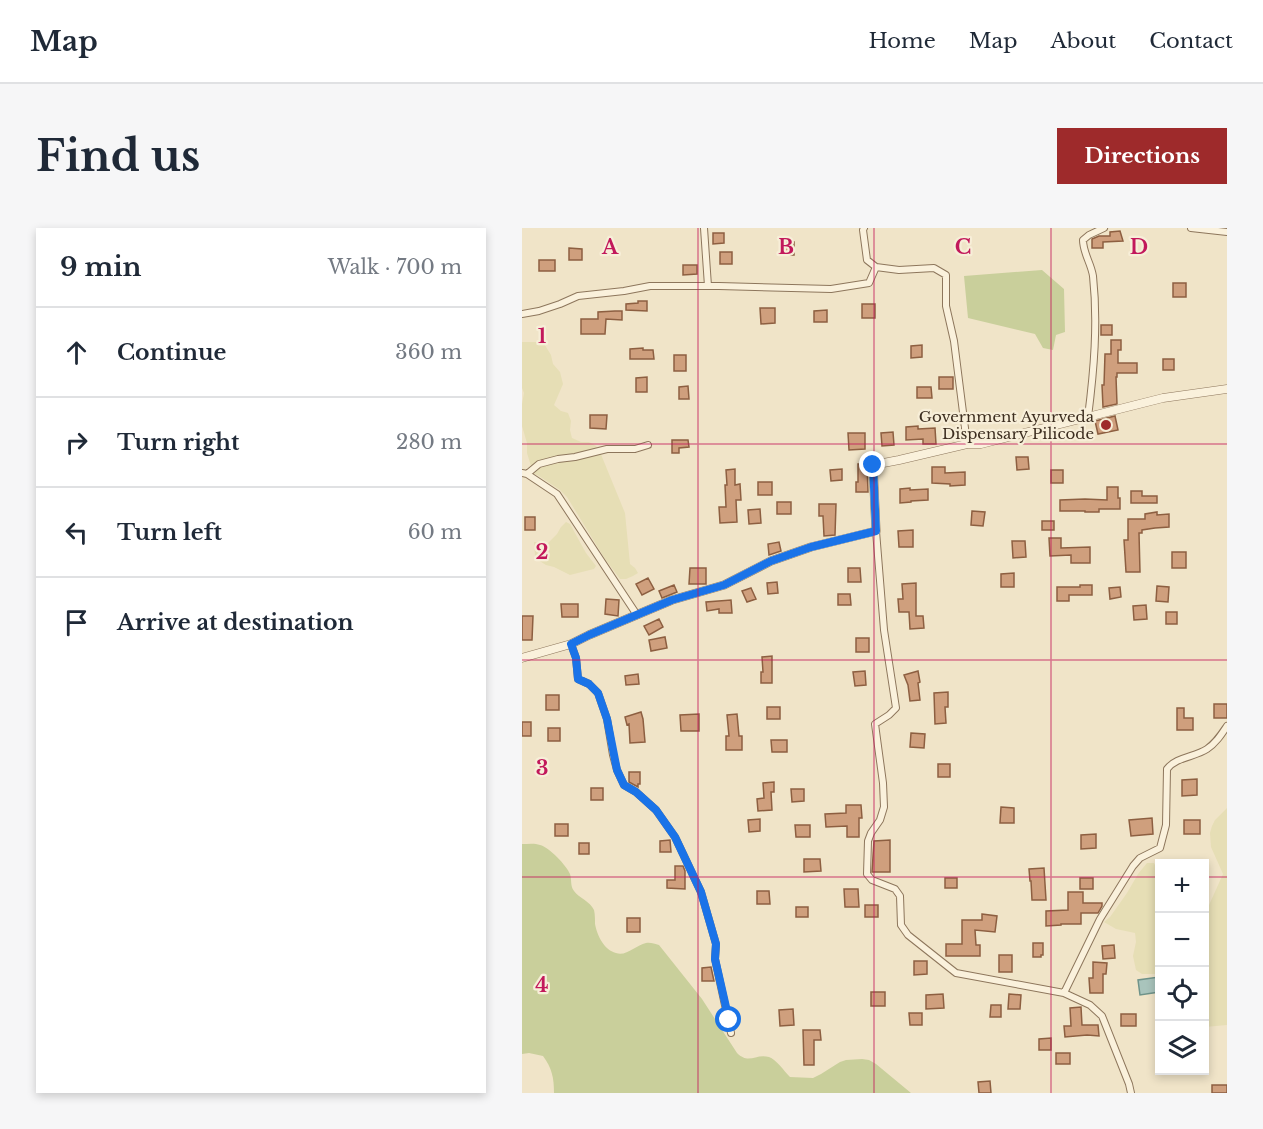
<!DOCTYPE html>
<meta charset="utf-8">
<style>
:root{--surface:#fff;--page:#f6f6f7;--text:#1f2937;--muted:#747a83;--line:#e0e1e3;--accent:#9e2a2b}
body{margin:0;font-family:"Libre Baskerville",serif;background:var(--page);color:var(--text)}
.controls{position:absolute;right:18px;bottom:18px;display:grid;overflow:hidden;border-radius:0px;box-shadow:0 3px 9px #0003}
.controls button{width:54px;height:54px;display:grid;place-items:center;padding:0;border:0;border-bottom:2px solid var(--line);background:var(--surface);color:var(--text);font:30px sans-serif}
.stop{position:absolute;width:18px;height:18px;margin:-14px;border:4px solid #1a73e8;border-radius:50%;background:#fff}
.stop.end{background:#1a73e8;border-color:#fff;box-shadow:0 2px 6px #0008}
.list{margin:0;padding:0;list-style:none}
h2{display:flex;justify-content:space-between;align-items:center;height:78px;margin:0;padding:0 24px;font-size:26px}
h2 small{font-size:20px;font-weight:400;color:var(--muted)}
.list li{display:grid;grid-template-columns:39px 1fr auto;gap:18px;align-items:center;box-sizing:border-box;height:90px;padding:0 24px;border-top:2px solid var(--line)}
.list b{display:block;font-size:22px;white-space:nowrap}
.list em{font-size:20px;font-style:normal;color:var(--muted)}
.icon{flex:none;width:33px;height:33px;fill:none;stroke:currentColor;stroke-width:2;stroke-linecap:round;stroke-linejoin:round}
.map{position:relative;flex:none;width:705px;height:865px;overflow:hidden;border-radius:0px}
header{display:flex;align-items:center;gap:36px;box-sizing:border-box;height:84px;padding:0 30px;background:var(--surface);border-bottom:2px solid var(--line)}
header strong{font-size:28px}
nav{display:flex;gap:33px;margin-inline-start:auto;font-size:21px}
.intro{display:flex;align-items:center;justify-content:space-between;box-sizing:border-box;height:144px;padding:0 36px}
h1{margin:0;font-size:42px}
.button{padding:15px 27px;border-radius:0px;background:var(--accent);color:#fff;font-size:21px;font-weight:700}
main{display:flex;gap:36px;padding:0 36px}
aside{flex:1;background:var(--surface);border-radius:0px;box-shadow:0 3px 9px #0003}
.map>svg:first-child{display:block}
.farmland{fill:#e6deb5}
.green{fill:#c9cf9b}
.water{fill:#a9c4bc;stroke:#6f938a;stroke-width:1.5}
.building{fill:#cf9f7d;stroke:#8d5f41;stroke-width:1.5}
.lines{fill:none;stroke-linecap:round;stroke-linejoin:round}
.minor-casing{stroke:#8d765c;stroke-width:8}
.tertiary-casing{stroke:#8d765c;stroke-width:9}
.minor{stroke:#faf1dc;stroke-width:6}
.tertiary{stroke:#faf1dc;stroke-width:8}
.route{stroke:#1a73e8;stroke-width:8}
.grid{fill:none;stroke:#c2185b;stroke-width:1.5;stroke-opacity:0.55}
.poi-dot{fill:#9e2a2b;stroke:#f7eed8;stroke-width:2}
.labels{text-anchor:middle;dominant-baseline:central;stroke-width:4.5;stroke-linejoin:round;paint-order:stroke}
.poi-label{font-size:15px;fill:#3d2e20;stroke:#f7eed8;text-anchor:end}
.grid-label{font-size:20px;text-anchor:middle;font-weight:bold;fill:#c2185b;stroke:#f7eed8;stroke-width:4.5;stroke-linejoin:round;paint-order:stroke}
</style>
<header>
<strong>Map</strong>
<nav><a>Home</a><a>Map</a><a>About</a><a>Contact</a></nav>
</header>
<div class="intro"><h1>Find us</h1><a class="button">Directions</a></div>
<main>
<aside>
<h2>9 min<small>Walk · 700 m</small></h2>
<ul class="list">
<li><svg class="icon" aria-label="ahead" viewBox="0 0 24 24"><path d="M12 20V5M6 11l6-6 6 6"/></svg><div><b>Continue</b></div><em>360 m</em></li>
<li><svg class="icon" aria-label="right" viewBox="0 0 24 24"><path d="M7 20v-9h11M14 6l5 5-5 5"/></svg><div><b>Turn right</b></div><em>280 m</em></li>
<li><svg class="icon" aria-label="left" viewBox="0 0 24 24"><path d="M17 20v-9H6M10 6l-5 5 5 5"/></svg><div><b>Turn left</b></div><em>60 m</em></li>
<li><svg class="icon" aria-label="arrive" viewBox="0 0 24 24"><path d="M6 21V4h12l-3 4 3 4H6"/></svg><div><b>Arrive at destination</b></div></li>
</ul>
</aside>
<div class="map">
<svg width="705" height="865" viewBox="0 0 705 865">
<rect width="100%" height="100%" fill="#f0e4c8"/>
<path class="farmland" d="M0 114H21L29 127 31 136 38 144 41 156 32 177 39 183 46 185 49 193 48 202 50 210 59 214H67L74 218 78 224 103 285 108 336 113 340 116 345 111 348 104 351H98L83 331 45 269 38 262 17 248 6 243 9 238 5 225V215L0 198V176L2 165 0 160Z
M44 294 48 296 64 325 74 338 72 341 48 347 32 339 24 337 16 332 13 327 12 314 26 315 35 306 39 299Z
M705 580V797L683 799V686L701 646 689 619 688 605 690 598 693 592Z
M625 635H632L637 644V746H620L614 742 611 728 614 714 613 705 594 701 582 694 588 689 605 665 616 646Z"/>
<path class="green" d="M520 42 542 61 543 104 534 107 531 122 521 120 513 106 446 90 442 48Z
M0 616C6 616 13 615 18 617 27 619 45 638 48 646 50 652 48 658 52 663 57 670 68 673 72 682 73 686 73 692 73 696 75 707 82 722 94 725 104 729 114 717 124 715 128 714 133 716 137 717L180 771 215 825C227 837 234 825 247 829 254 831 262 843 268 849L291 850 299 846 318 834 324 832 340 831 347 832 354 836 389 865H32C32 850 30 840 21 828L7 825 0 826Z"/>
<path class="water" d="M637 749V764L618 767 616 752Z"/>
<path class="building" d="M598 3 601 13 581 14V20H570V11L577 8H588V4Z
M191 5H202V15L191 16Z
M260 14H272V27H260Z
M47 20 60 21V32H47Z
M198 24H210V36H198Z
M17 32H33V43H17Z
M161 37H175V46L161 47Z
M651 55H664V69H651Z
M116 73H125V83L104 82V76L116 75Z
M340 76H353V90H340Z
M238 80H253V95L239 96Z
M305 82V94H292V83Z
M93 83H100V92L84 91 83 106H59V91H76V84Z
M579 97H590V107H579Z
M589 112H599V122H596V135H615V145H595V149H594L595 176 581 179 580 157H582L583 126H589Z
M400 117V129L389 130V118Z
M121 120V122H131L132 131H108V121Z
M152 127H164V143H152Z
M641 131H652V142H641Z
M125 149V164H114V150Z
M417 149H431V161H417Z
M166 158 167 171H157V159Z
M395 159H409L410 170H395Z
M68 187H85L84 201 68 200Z
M593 188 596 202 576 206 573 193Z
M396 198V201L413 200 414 216H401V211L384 212V199Z
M371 204 372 217 360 218 359 205Z
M326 205H343V221L327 222Z
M150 212H166L167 219 157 220V225H150Z
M494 229H506L507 241 495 242Z
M336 236H345L346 264H334V254H336Z
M410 239H423V245L443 244V257L428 258V256L410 255Z
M213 241V257L218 256 219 272H214L215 294 198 295 197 279H204L203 257H205L204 242Z
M320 241V252L309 253 308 242Z
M529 242H541V255H529Z
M236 254H250V267H236Z
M585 259H596V270H598V281H577V284H563V283H538V272L563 271 585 272Z
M388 260V262L406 261V272L389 273V274L378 275V261Z
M609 263H620V268H635V275H609Z
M255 274H269V286H255Z
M297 276H314L313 307 302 308 301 288H297Z
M238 281 239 295 227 296 226 282Z
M450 283 463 284 461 298 449 297Z
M635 284V287L647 286V299L633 300 620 302V305H617L618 344H604L602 312H606V291H623V286Z
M3 289H13V302H3Z
M520 293H532V302H520Z
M391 302V319H377L376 303Z
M527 310H539V320L568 319V335H549V327L528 328Z
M490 313H503L504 329 491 330Z
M257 314 259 323 247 327 246 316Z
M650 324H664V340H650Z
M168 340H184V356H167Z
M326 340H338L339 354H326Z
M492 345V359H479V346Z
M126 350 132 361 120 367 114 356Z
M255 354 256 365 246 366 245 355Z
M394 355V388H401L402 400 388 401 387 384H377L376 371H381L380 356Z
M152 357 155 364 140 370 137 363Z
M558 357H570V367H547V373H535V359H558Z
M635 358 647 359 646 374 634 373Z
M598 359 599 369 588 371 587 360Z
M229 360 234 371 225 374 220 363Z
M316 366H328L329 377H316Z
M84 371 97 372 96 388 83 386Z
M209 372 210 385H197V381L185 383 184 374Z
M39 376H56V389H40Z
M624 377 625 391 612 392 611 378Z
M644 384H655V396H644Z
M0 388H11L10 412H0Z
M137 391 141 399 127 407 122 398Z
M143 409 145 420 129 423 127 412Z
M334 410H347V424H334Z
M250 428V455H239V444H241L240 429Z
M343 443 344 457 333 458 331 444Z
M396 443 398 454 396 455 398 472 388 473 386 457 382 447Z
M116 446 117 456 104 457 103 448Z
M426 464V479H423L424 495 413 496 412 465Z
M24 467H37V482H24Z
M692 476H705V490H692Z
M245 479H258V491H245Z
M655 480H662V490H671V502H655Z
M119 484 121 491 123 514 108 515 107 496 105 497 103 489Z
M177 486V503H159L158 487Z
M215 486 217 508H220V522H204V508H207L205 487Z
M0 494H9V508H0Z
M26 500H38V513H26Z
M389 505 403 506 402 520 388 519Z
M249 512H265V524H250Z
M416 536H428V549H416Z
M107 544H118V556H116V559L107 554Z
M675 551V567L660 568V552Z
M252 554V564H249L250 582 236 583 235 571 242 570 241 555Z
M69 560H81V572H69Z
M269 561H282V573L270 574Z
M324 577H339L340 590H337V609H325V598L304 599 303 586 324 585Z
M479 579 492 580V595H478Z
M630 590 631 606 609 608 607 592Z
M238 591V603L227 604 226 592Z
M662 592H678V606H662Z
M33 596H46V608H33Z
M273 597H288V609H274Z
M574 606V620L559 621V607Z
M148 612 149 624H138V613Z
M368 612V644H350L352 613Z
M57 615H67V626H57Z
M282 631H298L299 643 282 644Z
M153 638H161L163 643V661L145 660V652H153Z
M522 640 524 672H510L509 653H508L507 641Z
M423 650H435V660H423Z
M558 650H571V661H558Z
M322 661H336L337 679H323Z
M235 663H247L248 676H235Z
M546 664H561V675H580V678L576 685H559V696H539V697L524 698V683L546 682Z
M343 677H356V689H343Z
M274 679H286V689H274Z
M460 686 475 688 473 704 453 702 454 717H458V728H424V716H440V692H460Z
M105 690H118V704H105Z
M511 715H521V727H519V729H511Z
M592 717 593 730 581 731 580 718Z
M477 727H490V744H477Z
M392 733H405V746L392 747Z
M571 734 585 735 584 746H581V765H568L567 750H571Z
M189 739 192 753H180V740Z
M349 764H363V778H349Z
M421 766 422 780 404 781V767Z
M487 766 499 767 498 781H486Z
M469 777H479V789H468Z
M559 779 560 797H576L577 808 565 807 543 809 542 798H549L548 780Z
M271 781 272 797 258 798 257 782Z
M387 785H400V797H388Z
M599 786H614V798H599Z
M281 802H298L299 812H292V837H282Z
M529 810V822H517V811Z
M534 825H548V836H534Z
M468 853 469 865H457L456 854Z
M690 857H705V865H690Z"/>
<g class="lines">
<defs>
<path id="minor" d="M182 0 186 58
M342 0 341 2 345 32 354 39 377 42 412 40 424 47V78L432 113 445 216
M669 0 705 4
M0 86 17 83 38 76 56 68 102 63 128 58H197L309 61 347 55 354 39
M566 189C572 142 576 95 571 48 569 35 561 25 561 12L567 7 582 0
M0 245 5 246 35 266 115 387
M5 246 17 236 36 231 53 229 85 221H113L126 217
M354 303 362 402 374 480 367 487 353 496 361 555 362 579 358 592 349 605 346 613 345 646 350 652 373 661 378 668 379 697 386 707 434 745 542 765 568 777 580 788 607 856 609 865
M49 416 54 430 56 451 67 456 76 465 85 491 91 527 95 542 102 557 114 564 134 582 153 609 179 664 194 716 193 731 209 805
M542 765 578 691 611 638 618 630 638 620 644 597 645 541C654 529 673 529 685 521 694 515 699 507 705 498"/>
<path id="tertiary" d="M0 430 49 416 67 407 150 372 202 357 249 333 289 319 354 303 351 237 377 232 445 216H459L641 170 705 161"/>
</defs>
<use href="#minor" class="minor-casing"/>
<use href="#tertiary" class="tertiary-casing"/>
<use href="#minor" class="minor"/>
<use href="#tertiary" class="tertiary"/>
</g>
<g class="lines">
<path class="route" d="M207 792 193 731 194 716 179 664 153 609 134 582 114 564 102 557 95 542 85 491 76 465 67 456 56 451 54 430 49 416 67 407 150 372 202 357 249 333 289 319 354 303 351 237"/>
</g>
<path class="grid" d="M176 0V865M352 0V865M529 0V865M0 216H705M0 432H705M0 649H638M682 649H705"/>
<circle class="poi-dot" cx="584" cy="197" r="6"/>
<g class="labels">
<g class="poi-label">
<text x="572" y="188">Government Ayurveda<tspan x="572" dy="17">Dispensary Pilicode</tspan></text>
</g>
</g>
<g class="grid-label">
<text x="88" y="26">A</text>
<text x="264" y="26">B</text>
<text x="441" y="26">C</text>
<text x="617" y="26">D</text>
<text x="20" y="115">1</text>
<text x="20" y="331">2</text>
<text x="20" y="547">3</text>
<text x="20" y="764">4</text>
</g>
</svg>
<div class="controls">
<button>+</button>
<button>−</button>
<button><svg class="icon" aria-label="locate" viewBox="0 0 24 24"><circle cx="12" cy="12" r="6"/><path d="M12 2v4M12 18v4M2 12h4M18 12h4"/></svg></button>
<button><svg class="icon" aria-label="layers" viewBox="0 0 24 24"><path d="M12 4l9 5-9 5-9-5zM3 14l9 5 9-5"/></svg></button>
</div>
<div class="stop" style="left:207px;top:792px"></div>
<div class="stop end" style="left:351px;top:237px"></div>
</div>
</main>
